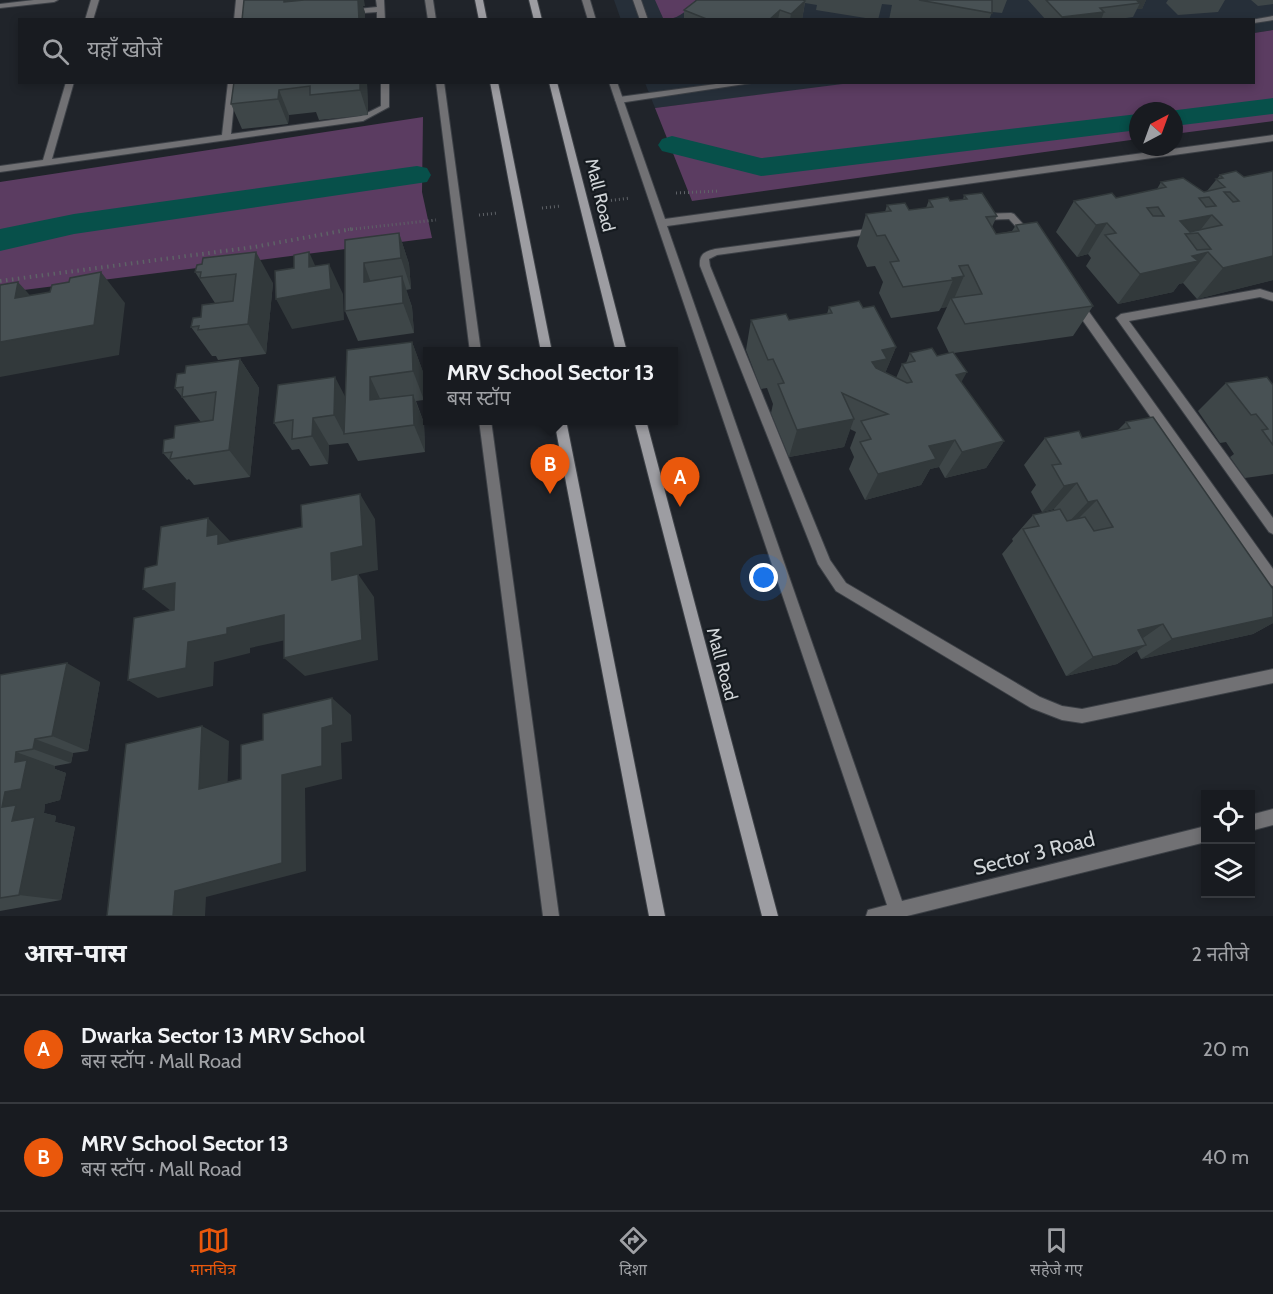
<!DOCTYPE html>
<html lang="hi">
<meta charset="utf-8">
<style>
:root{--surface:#181b20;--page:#212429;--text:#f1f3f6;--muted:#9fa1a5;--line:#36393e;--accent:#ea580c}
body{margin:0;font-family:Cabin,"Noto Sans Devanagari",sans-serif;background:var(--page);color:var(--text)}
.controls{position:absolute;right:18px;bottom:18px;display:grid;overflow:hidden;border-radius:0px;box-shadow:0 3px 9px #0003}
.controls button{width:54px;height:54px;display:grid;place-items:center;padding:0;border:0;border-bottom:2px solid var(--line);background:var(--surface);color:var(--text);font:30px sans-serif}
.compass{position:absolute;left:1129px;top:102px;width:54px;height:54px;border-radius:50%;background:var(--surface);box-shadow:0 3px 9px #0003;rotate:41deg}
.you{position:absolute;left:764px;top:578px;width:21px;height:21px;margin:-15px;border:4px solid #fff;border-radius:50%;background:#1a73e8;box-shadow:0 0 0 9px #1a73e833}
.badge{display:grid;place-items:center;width:39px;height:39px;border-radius:50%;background:var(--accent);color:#fff;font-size:20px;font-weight:700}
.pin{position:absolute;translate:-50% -50px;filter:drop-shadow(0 2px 3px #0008)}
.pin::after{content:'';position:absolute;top:32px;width:21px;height:18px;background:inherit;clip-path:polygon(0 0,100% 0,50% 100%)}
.popup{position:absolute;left:423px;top:347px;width:255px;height:78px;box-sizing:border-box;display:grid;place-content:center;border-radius:0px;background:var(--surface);filter:drop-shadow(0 2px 4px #0005);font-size:20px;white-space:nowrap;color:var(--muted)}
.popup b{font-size:22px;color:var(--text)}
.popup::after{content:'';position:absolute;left:50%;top:100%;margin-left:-12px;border:12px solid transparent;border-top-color:var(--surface)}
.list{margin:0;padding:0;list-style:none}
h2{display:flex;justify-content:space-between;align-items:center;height:78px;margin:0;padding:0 24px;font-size:26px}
h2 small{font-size:20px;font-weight:400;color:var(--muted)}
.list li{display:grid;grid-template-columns:39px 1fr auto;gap:18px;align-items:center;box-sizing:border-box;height:108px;padding:0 24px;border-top:2px solid var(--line)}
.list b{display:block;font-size:22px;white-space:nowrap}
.list p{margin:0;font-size:20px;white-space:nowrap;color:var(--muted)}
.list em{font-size:20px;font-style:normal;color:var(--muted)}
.icon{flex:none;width:33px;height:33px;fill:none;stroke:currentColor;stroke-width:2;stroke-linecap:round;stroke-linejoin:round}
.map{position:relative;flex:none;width:1273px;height:916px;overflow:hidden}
.search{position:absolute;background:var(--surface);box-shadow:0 3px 9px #0003;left:18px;right:18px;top:18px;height:66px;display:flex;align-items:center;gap:15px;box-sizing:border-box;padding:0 21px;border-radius:0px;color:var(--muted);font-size:22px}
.sheet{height:294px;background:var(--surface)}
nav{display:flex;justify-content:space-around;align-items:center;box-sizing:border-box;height:84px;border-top:2px solid var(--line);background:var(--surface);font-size:16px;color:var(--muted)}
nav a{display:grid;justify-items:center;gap:3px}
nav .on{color:var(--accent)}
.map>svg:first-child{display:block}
.built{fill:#262f39}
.green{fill:#5b3c61}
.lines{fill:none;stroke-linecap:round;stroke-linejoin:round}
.canal{fill:#07504a;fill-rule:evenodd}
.lane-casing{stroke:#3c4046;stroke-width:2}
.street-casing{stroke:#3c4046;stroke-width:2}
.secondary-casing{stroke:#3c4046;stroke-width:2}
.path-far1{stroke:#5e6267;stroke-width:3;stroke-dasharray:1 3;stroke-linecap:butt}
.path{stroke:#5e6267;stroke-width:4;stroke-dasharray:1.5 4.5;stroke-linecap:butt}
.lane{fill:#717174;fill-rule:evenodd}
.street{fill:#717174;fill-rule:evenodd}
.secondary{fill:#9d9da2;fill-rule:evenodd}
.wall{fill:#3e4648}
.shaded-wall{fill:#32393b}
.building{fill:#485154;stroke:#32393b;stroke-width:1.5;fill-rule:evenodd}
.labels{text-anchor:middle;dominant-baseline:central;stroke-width:4.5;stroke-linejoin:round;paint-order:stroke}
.street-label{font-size:18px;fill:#d1d5d8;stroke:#161b20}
.near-street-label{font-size:21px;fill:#d1d5d8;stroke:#161b20}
</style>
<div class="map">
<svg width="1273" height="916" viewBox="0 0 1273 916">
<rect width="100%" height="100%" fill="#20242a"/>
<path class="built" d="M614 0H1273V30L1254 33V20H621Z
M645 83H858L655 108Z"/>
<path class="green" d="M655 0H696C687 10 677 22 663 18Z
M1273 30V121L1174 134V111H1138V139L692 201 655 108 858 82H1254V33Z
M423 117 422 192 432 238 0 293V182Z"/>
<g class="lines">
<path class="canal" d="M1273 98V114L1174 126V111H1169Z
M1138 114V130L761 176 662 151 658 145 662 139 672 136 761 158Z
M417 166 427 168 431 175 427 182 74 234 0 251V229L74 214Z"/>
<defs>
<path id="lane" d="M633 0H641L648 20H640Z
M1273 16V20L1254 23V20H1251Z
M731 82H758L619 103 615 100 619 97Z"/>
<path id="street" d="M34 0H58L54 2 0 8V4Z
M91 0H99L93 20H85Z
M236 0H244L242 20H234Z
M376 0H384L385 20H377V12L348 14 344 12 348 10 377 7Z
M425 0H433L436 20H428Z
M582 0H590L596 20H588Z
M66 82H74L52 159 222 135 228 82H236L231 134 361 116 381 106V82H389V107L363 121 0 172V166L43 160Z
M436 82H444L481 352H470Z
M609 82H617L665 219 1273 135V141L667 226 902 901 1206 826V842L907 916H866L868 910 887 905Z
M1011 213 1014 214 1033 235V239H1027L1009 219 981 220 976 217 981 214Z
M875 228 878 229V233L717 255 709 259 710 266 830 560 846 583 1040 697 1062 706 1082 709 1273 669V683L1082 723 1062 720 1031 708 836 591 818 564 700 266C699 254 704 252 715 249Z
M1260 289 1273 293V301L1260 297 1129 321 1273 518V534L1269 532 1116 318 1121 314Z
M1078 301 1082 302 1273 569V586L1268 584 1074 308 1073 305 1074 302Z
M479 420H491L559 916H543Z
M1273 809V825L1250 831V815Z"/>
<path id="secondary" d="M475 0H483L487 20H479Z
M529 0H537L542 20H534Z
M490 82H498L552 352H541Z
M549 82H557L627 352H616Z
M554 420H566L665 916H649Z
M634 420H646L778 916H762Z"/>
</defs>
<use href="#lane" class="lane-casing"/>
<use href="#street" class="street-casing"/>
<use href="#secondary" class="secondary-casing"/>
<path class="path-far1" d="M676 193 719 191
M607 201 630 198
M542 208 561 206
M479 215 498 213
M344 230 436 220"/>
<path class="path" d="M0 281 254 247 352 229"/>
<use href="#lane" class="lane"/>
<use href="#street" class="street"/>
<use href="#secondary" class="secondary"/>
</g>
<path class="wall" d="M697 0H1007L1002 13 992 12 989 20H889L892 5 882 4 878 20 816 10 817 5 805 3 802 20H684V10Z
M1028 0H1146L1142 9H1137L1133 17 1112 20H1046Z
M1168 0H1225L1218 12 1178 15 1166 3Z
M1251 0H1273V4L1258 6Z
M234 82H367L368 115 319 120 316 112 289 115 288 124 242 129 231 104Z
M1236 171 1273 280 1197 299 1183 283 1179 284 1173 292 1118 304 1086 266 1091 258 1088 254 1077 257 1056 232 1074 201 1116 198 1157 189 1161 182 1204 192 1207 191 1220 175Z
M964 195 997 216 992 227 996 234 1012 231 1016 225 1093 306 1073 336 954 353 961 382 1004 441 986 468 945 478 939 467 930 469 921 485 865 500 849 469 854 457 850 448 856 432 850 429 844 447 789 457 771 413 773 404 767 388 761 389 746 350 751 320H789L827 314 829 307 863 308 896 347 885 373 896 378 902 364 906 363 910 353 937 356 949 353 937 328 947 307 941 308 939 311 891 318 879 293 883 282 875 266 867 267 857 246 866 214 885 212 887 205 909 210 926 208 929 200 950 201 963 200Z
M399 233 409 264 411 289 406 290 412 307 414 333 358 341 345 311V240Z
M202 264 273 283 266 354 218 360 216 356H212L191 327 201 317 216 303H215L195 272Z
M412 342 423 372 424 400 416 401 424 423 425 452 358 461 348 443 329 445 328 464 310 466 299 449 292 450 274 423 345 397Z
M240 359 259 388 250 477 194 485 189 479 187 480 163 453 174 438 201 422 175 388 185 373Z
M1226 383 1273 384V474L1245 478 1230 457 1234 454 1226 442 1220 443 1198 411Z
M1126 422 1273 589V623L1253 634 1141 659 1137 651 1117 664 1066 676 1002 554 1013 541 1012 539 1033 515 1054 510V509L1042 512 1031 492 1036 485 1024 465 1045 438H1082L1118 430Z
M0 675 100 682 88 751 73 753 71 763 55 766V769L66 773 60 800 45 804 44 813 56 816 55 822 75 827 61 900 0 911Z"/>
<path class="shaded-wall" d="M256 0H364L365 6H363L365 12V20H359Z
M1131 0H1146L1142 9H1137L1140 3Z
M805 1 802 20H790L791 14Z
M780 10 778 20H769Z
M1104 12 1101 20H1061L1062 17Z
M360 82H367L368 115 360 90Z
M279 90 289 115 288 124 278 99Z
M1212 215 1198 233 1185 234 1180 221Z
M1107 223 1088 254 1077 257 1096 225Z
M399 233 409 264 411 289 401 258Z
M256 252 273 283 266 354 248 324Z
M309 252 323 283 329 264 343 294 344 320 292 329 276 299 309 267Z
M1208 252 1183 283 1179 284 1173 292 1118 304 1140 274 1192 256Z
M1273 256V280L1197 299 1223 268Z
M364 263 375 294 364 282Z
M101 272 125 303 119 355 0 377V342Z
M402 276 412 307 414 333 403 303Z
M964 276 953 301 951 298 947 307 941 308 953 280 952 278Z
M18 282 46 313 15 298Z
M412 342 423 372 424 400 413 371Z
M896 347 884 376 880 377 872 362 882 350Z
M240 359 259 388 250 477 229 450Z
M967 372 951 401 956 375Z
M335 377 350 406 344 434 334 415Z
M370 377 383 405 370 400Z
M413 395 424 423 425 452 414 425Z
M313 418 329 445 328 464 312 436Z
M854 419 844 447 789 457 797 430Z
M955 440 939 467 930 469 921 485 865 500 878 474 929 446Z
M1004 441 986 468 945 478 962 452Z
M1077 483 1054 509 1042 512 1064 486Z
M360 494 375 519 378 570 332 580 331 553Z
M1097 500 1072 525 1064 527 1088 502Z
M208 518 231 542 240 568 207 536Z
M358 574 374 597 378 660 305 676 284 658Z
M175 583 201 605 171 611 143 589Z
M284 615 304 636 250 648V653L214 662 213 686 158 698 128 680 188 642 227 628Z
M1273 617V623L1253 634 1141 659 1172 639Z
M1163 624 1133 645 1138 630Z
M1146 645 1117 664 1066 676 1093 657Z
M67 663 100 682 88 751 52 736Z
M332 698 351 715 352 741 341 743 342 779 305 788 306 871 206 897 205 916H173L175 891 282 775 322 728Z
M202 726 229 741 227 801 199 789Z
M35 739 73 753 71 763 33 749Z
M16 752 55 766V769L66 773 60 800 45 804 44 813 56 816 55 822 75 827 61 900 19 895 2 807 5 792 15 762Z"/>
<path class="building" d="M244 0H284V2L304 0H358L359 20H242Z
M697 0H803L805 1 791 14 780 10 769 20H709L684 10Z
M919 0H992V13Z
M1046 0H1136L1140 3 1100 8 1104 12 1062 17Z
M234 82H360V90L310 95V86L279 90 278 99 231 104Z
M1236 171 1244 177 1273 171V256L1223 268 1208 252 1192 256 1198 261 1140 274 1105 235 1116 233 1107 223 1096 225 1074 201 1112 193 1116 198 1166 187 1161 182 1183 178 1204 192 1225 187 1216 179 1223 178 1220 175ZM1224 192H1230L1239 201 1233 202ZM1209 197 1216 206 1206 207 1199 198ZM1158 207 1164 216H1153L1147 208ZM1212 215 1222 225 1190 232 1180 221ZM1198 233 1211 249 1197 250 1185 234Z
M982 193 997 216 986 217 996 234 1019 231 1016 225 1037 222 1093 306 965 324 951 298 982 294 968 265 959 266 964 276 952 278 953 280 903 287 890 262 899 261 885 235 877 236 866 214 891 211 887 205 905 203 909 210 933 207 929 200 948 197 950 201 967 199 964 195Z
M399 233 401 258 364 263V282L402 276 403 303 345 311V240Z
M256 252 248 324 198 330 199 326 191 327 193 318 201 317 202 305 233 301 236 274 200 278 201 272H195L197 265 202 264 203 258Z
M309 252V267L329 264 331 289 276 299 275 271 294 268V255Z
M101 272 94 325 0 342V285L18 282 15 298 50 292 52 285 69 282 70 278Z
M859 301 863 308 874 306 896 347 882 350 887 359 872 362 876 368 907 383 912 382 902 364 915 361 910 353 932 348 937 356 953 352 967 372 956 375 1004 441 962 452 955 440 929 446 936 459 878 474 860 442 871 439 861 421 888 414 842 393 854 419 797 430 778 384 784 383 773 359 768 360 751 320 786 314 789 320 832 313 829 307Z
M412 342 413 371 370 377V400L413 395 414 425 344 434 347 350Z
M240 359 229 450 170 459 172 452 163 453 164 440 174 438 175 426 213 420 216 392 182 397 183 387 175 388 177 374 185 373 186 366Z
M335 377 334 415 313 418 312 436 292 439 293 420 274 423 278 385Z
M1267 377 1273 385V445L1262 430 1268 429 1256 414 1251 415 1226 383Z
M1153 417 1273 589V617L1172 639 1163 624 1138 630 1146 645 1093 657 1023 529 1039 526 1033 515 1060 509 1067 521 1085 517 1094 531 1113 527 1097 500 1088 502 1077 483 1064 486 1052 465 1061 464 1045 438 1079 431 1082 438 1130 428 1126 422Z
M360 494 363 546 331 553 332 580 358 574 362 640 284 658V615L227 628V634L188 642 186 668 128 680 134 618 174 610 175 583 143 589 145 568 157 565 161 527 208 518 207 536 218 534V544L302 527 301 505Z
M67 663 52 736 35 739 33 749 16 752 15 762 27 760 21 789 5 792 2 807 16 805 12 821 35 817 19 895 0 898V675Z
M332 698 333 725 322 728V766L282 775V863L175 891 173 916H107L126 744 202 726 199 789 241 779V745L263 740V714Z"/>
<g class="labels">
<g class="street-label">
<text transform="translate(600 195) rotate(76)">Mall Road</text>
<text transform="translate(722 664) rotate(75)">Mall Road</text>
</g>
<g class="near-street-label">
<text transform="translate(1034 853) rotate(-14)">Sector 3 Road</text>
</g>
</g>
</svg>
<div class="controls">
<button><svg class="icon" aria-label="locate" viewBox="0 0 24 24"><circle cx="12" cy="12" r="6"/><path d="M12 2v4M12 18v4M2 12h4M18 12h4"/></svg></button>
<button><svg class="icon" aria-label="layers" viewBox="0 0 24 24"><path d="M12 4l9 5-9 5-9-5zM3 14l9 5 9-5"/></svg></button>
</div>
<svg class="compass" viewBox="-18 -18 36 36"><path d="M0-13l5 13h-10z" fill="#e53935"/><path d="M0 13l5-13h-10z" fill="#9fa1a5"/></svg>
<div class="you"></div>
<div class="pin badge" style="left:680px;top:507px">A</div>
<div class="pin badge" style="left:550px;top:494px">B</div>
<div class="popup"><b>MRV School Sector 13</b>बस स्टॉप</div>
<div class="search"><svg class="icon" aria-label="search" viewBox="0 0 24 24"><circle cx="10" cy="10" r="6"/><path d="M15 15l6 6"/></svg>यहाँ खोजें</div>
</div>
<section class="sheet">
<h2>आस-पास<small>2 नतीजे</small></h2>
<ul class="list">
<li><span class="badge">A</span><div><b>Dwarka Sector 13 MRV School</b><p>बस स्टॉप · Mall Road</p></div><em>20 m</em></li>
<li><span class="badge">B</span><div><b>MRV School Sector 13</b><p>बस स्टॉप · Mall Road</p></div><em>40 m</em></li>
</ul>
</section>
<nav>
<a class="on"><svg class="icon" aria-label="map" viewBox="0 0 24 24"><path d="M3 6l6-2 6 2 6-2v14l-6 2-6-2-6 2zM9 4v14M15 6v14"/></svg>मानचित्र</a>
<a><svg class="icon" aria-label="directions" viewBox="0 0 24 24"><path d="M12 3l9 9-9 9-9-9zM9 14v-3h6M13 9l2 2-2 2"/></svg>दिशा</a>
<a><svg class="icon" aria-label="saved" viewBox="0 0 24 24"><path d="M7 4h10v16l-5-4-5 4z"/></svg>सहेजे गए</a>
</nav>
